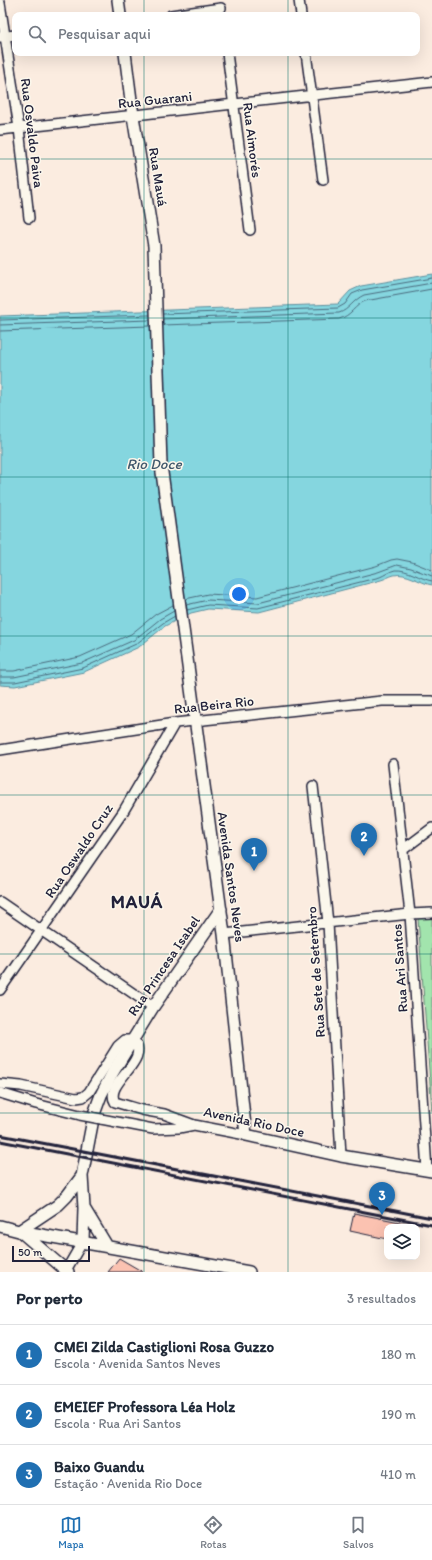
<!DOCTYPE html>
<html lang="pt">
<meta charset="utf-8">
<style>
:root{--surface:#fff;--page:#f2f2f3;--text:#1f2937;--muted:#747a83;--line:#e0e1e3;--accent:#1f6fb2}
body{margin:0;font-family:Itim,sans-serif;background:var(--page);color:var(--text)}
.controls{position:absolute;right:12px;bottom:12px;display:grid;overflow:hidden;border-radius:8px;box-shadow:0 4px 16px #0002}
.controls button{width:36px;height:36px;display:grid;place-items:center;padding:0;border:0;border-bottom:1px solid var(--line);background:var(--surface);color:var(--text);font:20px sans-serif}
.scale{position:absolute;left:12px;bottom:10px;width:78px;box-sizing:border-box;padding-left:4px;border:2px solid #22223b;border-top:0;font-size:11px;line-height:14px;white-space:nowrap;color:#22223b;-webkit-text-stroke:3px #fbf7ec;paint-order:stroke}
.you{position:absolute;left:239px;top:594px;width:14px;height:14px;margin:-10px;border:3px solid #fff;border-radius:50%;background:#1a73e8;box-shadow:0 0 0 6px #1a73e833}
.badge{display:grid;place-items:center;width:26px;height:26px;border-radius:50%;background:var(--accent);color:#fff;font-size:13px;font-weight:700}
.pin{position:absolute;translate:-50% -33px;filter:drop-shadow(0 1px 2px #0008)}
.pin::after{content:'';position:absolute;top:21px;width:14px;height:12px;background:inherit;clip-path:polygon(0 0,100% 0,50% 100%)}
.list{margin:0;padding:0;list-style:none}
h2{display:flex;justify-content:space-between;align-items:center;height:52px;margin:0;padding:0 16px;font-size:17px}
h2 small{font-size:13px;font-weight:400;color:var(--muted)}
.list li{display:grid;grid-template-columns:26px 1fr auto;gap:12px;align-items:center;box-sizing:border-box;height:60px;padding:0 16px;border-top:1px solid var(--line)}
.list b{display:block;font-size:15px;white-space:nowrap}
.list p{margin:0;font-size:13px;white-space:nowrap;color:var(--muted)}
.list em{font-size:13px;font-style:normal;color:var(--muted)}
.icon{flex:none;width:22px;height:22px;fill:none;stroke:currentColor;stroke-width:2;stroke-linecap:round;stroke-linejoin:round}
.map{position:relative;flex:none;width:432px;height:1272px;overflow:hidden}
.search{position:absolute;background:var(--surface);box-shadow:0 4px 16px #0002;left:12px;right:12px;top:12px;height:44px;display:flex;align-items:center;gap:10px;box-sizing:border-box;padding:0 14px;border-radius:8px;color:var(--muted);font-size:15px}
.sheet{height:232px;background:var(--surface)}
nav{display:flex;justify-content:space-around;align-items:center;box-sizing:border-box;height:56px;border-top:1px solid var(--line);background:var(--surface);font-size:11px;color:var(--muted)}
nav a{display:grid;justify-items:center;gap:2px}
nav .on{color:var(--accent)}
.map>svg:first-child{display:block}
.green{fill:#a2e4ad;stroke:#628374}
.water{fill:#85d6df;stroke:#5d8e9d}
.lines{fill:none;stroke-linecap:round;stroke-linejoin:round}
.shore{stroke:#4a6a7d;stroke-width:1}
.building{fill:#fbc2b1;stroke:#22223b}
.minor-casing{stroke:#22223b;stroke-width:12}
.tertiary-casing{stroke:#22223b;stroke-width:14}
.minor{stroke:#fbf7ec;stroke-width:9}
.tertiary{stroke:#fbf7ec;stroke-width:11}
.rail{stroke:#22223b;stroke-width:3}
.minor-bridge-casing{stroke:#22223b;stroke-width:12;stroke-linecap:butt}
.minor-bridge{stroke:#fbf7ec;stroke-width:9}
.grid{fill:none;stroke:#0f766e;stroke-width:1;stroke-opacity:0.55}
.labels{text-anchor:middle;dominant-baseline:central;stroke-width:3;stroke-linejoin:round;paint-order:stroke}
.street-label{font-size:14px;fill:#22223b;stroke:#fbf7ec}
.water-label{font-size:15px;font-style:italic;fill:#40586c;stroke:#fbf7ec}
.district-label{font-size:18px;font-weight:bold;letter-spacing:1px;fill:#22223b;stroke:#fbf7ec}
</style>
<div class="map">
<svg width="432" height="1272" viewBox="0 0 432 1272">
<rect width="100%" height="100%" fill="#fbece0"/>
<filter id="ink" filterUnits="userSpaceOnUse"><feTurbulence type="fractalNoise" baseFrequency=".025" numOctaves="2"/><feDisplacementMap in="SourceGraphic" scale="8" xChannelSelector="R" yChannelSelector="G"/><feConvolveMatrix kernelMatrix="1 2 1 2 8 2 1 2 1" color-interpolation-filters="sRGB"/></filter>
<g filter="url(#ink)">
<path class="green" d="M432 917V1111L418 918Z"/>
<path class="water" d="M432 274V585C420 583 406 572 394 575 390 576 385 579 381 580L259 612 208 609 191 613 165 626 139 647 84 672 15 686 0 685V316L338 304 350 291 361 286Z"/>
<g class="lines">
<path class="shore" d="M163 314 338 308 345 304 352 294 362 290 432 278
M163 319 339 313C349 310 353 300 364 295L432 283
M0 320 150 315
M0 325 150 320
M163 325 339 319C351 316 355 305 365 301L432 289
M0 331 150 326
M185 599 208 594 257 597 376 566 391 560 397 559 412 562 432 570
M186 605 208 600 258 603 378 572 397 565 411 568 432 576
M187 610 208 605 258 608 380 577C385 575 390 571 395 570 408 569 420 579 432 581
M0 671H14L80 657 131 634 156 614 173 605
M0 677H14L82 663 134 640 160 619 174 611
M0 682H15L83 668 136 644 163 623 175 616"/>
</g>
<path class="building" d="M354 1213 405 1223V1227H387V1239L350 1231Z
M119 1258 143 1272H108Z"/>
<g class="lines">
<defs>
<path id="minor" d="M299 0 301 15
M0 3 19 128 29 218
M171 15 221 8
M0 37 15 35
M227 53 250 230
M306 53 323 180
M0 130 432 82
M0 750 175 723 382 701H432
M393 764 410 914 427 1170
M313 786 328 923 341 1156
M404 849 432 828
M0 902 153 1007
M224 934 410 914 432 913
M0 990 123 812 175 723
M0 1084 21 1086 76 1098 83 1097 89 1092 118 1046 125 1040H133C153 1060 103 1083 115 1102L142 1110 164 1114 194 1125
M0 1093 36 1104 80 1115
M101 1119 153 1129 179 1128 194 1125 246 1135
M65 1272 83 1241"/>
<path id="tertiary" d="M118 0 120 15
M125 53 133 116 154 246 161 465 224 934 246 1135 341 1156 432 1171
M84 1208 107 1246
M0 1226 19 1231 249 1272
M19 1231 58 1205 67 1196 82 1176
M20 1231 68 1272
M83 1241 84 1208 82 1176 94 1114 101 1095 113 1072 153 1007 221 909"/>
</defs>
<use href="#minor" class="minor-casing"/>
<use href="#tertiary" class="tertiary-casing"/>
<use href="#minor" class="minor"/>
<use href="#tertiary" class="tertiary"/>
<path class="rail" d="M0 1135 432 1218
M0 1141 432 1225"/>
<defs>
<path id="minor-bridge" d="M80 1115 101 1119"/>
</defs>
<use href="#minor-bridge" class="minor-bridge-casing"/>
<use href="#minor-bridge" class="minor-bridge"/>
</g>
</g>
<path class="grid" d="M144 0V15M288 0V15M144 53V1272M288 53V1272M0 159H432M0 318H432M0 477H432M0 636H432M0 795H432M0 954H432M0 1113H432"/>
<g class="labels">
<g class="street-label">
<text transform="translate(155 100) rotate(-6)">Rua Guarani</text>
<text transform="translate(32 133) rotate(83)">Rua Osvaldo Paiva</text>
<text transform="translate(252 140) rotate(83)">Rua Aimorés</text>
<text transform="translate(158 177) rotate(81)">Rua Mauá</text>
<text transform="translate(214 705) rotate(-6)">Rua Beira Rio</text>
<text transform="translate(79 851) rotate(-56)">Rua Oswaldo Cruz</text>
<text transform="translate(231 877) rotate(82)">Avenida Santos Neves</text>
<text transform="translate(164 966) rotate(-56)">Rua Princesa Isabel</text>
<text transform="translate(400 968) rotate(-94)">Rua Ari Santos</text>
<text transform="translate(316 972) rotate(-94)">Rua Sete de Setembro</text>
<text transform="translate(254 1122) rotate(12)">Avenida Rio Doce</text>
</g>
<g class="water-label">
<text x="154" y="464">Rio Doce</text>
</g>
<g class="district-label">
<text x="137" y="902">MAUÁ</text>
</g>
</g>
</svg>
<div class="controls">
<button><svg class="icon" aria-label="layers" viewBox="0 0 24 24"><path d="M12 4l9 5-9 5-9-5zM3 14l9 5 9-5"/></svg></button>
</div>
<div class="scale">50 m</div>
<div class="you"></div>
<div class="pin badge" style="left:254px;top:871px">1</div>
<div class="pin badge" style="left:364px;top:856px">2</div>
<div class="pin badge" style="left:382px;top:1215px">3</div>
<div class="search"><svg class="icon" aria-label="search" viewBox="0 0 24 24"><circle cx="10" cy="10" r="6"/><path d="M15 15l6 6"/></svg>Pesquisar aqui</div>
</div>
<section class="sheet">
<h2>Por perto<small>3 resultados</small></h2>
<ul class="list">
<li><span class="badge">1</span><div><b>CMEI Zilda Castiglioni Rosa Guzzo</b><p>Escola · Avenida Santos Neves</p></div><em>180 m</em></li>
<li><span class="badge">2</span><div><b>EMEIEF Professora Léa Holz</b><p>Escola · Rua Ari Santos</p></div><em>190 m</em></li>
<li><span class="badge">3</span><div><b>Baixo Guandu</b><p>Estação · Avenida Rio Doce</p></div><em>410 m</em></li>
</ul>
</section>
<nav>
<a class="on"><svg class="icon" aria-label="map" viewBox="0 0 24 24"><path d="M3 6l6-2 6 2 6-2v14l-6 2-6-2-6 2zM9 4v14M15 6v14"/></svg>Mapa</a>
<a><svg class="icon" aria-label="directions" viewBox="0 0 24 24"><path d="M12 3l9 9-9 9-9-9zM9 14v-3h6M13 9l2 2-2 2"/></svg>Rotas</a>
<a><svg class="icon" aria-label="saved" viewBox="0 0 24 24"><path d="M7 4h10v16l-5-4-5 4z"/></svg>Salvos</a>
</nav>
